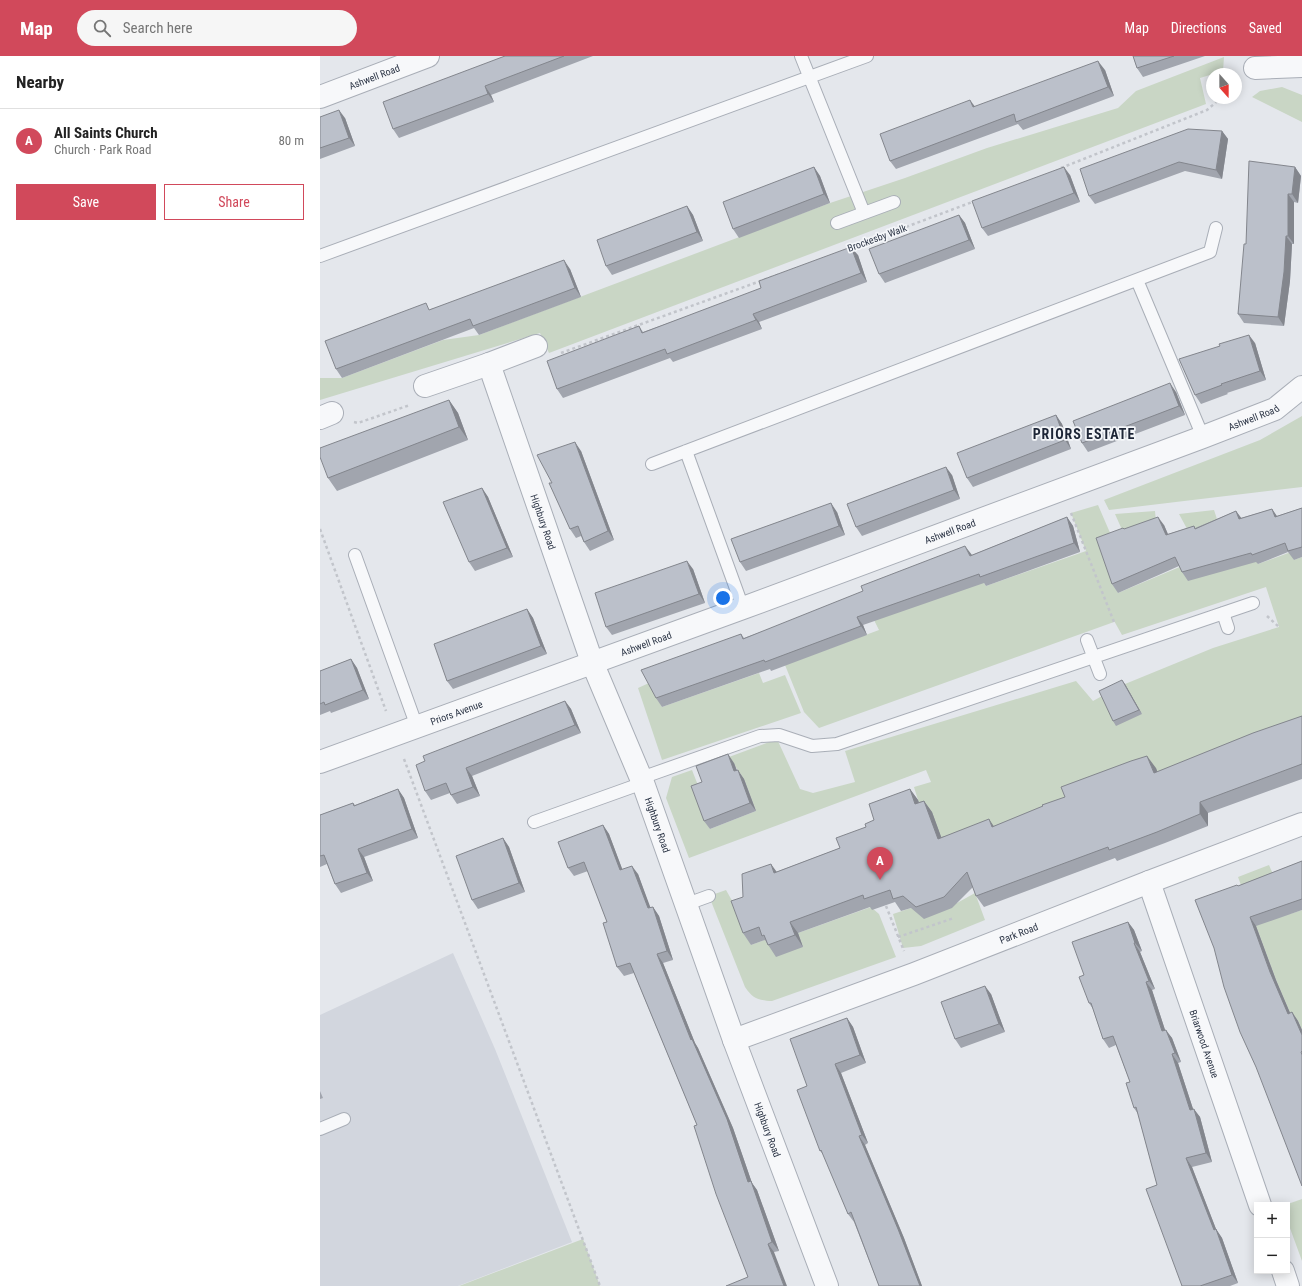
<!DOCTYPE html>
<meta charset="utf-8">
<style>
:root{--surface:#fff;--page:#f6f6f6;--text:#222;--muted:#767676;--line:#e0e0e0;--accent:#d1495b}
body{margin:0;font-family:"Roboto Condensed",sans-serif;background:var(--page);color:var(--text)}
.controls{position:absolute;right:12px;bottom:12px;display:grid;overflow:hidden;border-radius:0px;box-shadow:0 2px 10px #0003}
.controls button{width:36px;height:36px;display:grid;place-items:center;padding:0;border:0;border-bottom:1px solid var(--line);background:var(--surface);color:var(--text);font:20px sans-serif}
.compass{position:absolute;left:886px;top:12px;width:36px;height:36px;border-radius:50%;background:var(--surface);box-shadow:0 2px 10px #0003;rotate:159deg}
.you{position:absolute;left:403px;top:542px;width:14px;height:14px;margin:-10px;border:3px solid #fff;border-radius:50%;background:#1a73e8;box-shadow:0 0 0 6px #1a73e833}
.badge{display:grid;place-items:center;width:26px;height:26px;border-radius:50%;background:var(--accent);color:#fff;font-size:13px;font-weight:700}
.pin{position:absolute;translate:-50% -33px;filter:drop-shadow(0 1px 2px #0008)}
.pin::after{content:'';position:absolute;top:21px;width:14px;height:12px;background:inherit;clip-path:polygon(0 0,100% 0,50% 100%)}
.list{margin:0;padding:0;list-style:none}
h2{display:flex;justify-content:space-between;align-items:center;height:52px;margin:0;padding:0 16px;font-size:17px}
h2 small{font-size:13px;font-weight:400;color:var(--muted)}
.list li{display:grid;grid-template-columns:26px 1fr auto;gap:12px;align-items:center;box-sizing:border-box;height:64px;padding:0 16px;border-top:1px solid var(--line)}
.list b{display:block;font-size:15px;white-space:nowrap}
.list p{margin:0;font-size:13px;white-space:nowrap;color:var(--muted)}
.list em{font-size:13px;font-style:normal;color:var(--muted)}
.actions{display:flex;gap:8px;padding:12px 16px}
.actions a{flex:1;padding:9px 0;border:1px solid var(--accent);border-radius:0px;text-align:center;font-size:14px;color:var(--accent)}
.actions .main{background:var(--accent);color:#fff}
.icon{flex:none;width:22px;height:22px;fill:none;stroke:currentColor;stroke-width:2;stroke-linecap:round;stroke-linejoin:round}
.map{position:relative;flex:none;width:982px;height:1230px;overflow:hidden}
header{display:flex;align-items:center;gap:24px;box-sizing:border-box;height:56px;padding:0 20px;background:var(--accent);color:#fff}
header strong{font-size:19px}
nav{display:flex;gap:22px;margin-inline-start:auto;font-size:14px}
.search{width:280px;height:36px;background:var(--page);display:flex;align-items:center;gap:10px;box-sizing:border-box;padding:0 14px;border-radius:22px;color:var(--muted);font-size:15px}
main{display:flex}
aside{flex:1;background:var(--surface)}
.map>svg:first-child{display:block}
.built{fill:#d2d6de}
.green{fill:#c9d6c5}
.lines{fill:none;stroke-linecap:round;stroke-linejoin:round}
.service-casing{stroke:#a9aeb7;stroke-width:14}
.minor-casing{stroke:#a9aeb7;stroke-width:24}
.path{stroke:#c2c5cb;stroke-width:2.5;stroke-dasharray:3 3;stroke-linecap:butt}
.service{stroke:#f7f8fa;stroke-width:12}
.minor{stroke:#f7f8fa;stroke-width:22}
.wall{fill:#a1a5ae}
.shaded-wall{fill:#83868d}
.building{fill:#bbc0ca;stroke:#83868d}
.labels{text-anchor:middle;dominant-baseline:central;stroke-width:3.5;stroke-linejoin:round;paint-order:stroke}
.street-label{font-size:10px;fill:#2b3445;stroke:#f4f6f9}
.district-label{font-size:14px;font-weight:bold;letter-spacing:1px;fill:#1d2536;stroke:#f4f6f9}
</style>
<header>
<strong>Map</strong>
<div class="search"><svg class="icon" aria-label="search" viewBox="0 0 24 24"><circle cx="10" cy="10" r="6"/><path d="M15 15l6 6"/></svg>Search here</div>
<nav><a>Map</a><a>Directions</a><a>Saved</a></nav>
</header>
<main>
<aside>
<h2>Nearby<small></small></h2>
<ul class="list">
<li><span class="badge">A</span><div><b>All Saints Church</b><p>Church · Park Road</p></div><em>80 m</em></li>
</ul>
<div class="actions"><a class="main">Save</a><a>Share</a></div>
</aside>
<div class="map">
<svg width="982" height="1230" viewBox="0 0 982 1230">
<rect width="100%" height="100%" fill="#e4e7ec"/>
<path class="built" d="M133 897 175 993 252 1186 138 1230H0V959Z"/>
<path class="green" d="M904 1 903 15 880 22 886 48 229 297 220 277 0 344V322H22L123 284 159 279 510 147 585 122 667 92 798 52 816 35Z
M962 31 982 39V66L932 41 940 35Z
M982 360V431L789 454 784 444 940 384Z
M778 449 794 486 782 491 798 537 862 510 936 501 938 508 971 496 974 504 982 501V675L626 793 601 754 594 731 611 726 606 714 369 802 346 742 352 721 372 714 381 737 377 739 390 773 436 755 424 723 409 701 457 683 480 733 493 737 535 726 525 695 756 625 773 645 782 640 822 658 805 628 893 592 959 571 946 531 802 579 793 563 794 566 499 672 484 656 465 609 559 574 554 564 663 526 666 530 766 495 751 457Z
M894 454 899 469 872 482 859 458Z
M835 455 836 466 803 476 795 458Z
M439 617 443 627 465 619 481 657 342 704 318 632 329 627 342 651Z
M949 809 970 858 982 854V974L978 965 974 966 956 924 918 821Z
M406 834 419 857 431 889 447 883 483 891 478 877 551 851 559 858 576 901 452 945C438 944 433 943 425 931L389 840Z
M655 837 665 864 601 890 583 892 573 858 597 850 637 847Z
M982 1143V1205L967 1164V1149H965Z
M263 1183 280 1230H139Z"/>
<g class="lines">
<defs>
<path id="service" d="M481 0 544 157
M517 167 574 146
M0 200 547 0
M817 224 883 381
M366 395 423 552
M332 408 890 196 896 172
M35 499 97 671
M903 557 908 572
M767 584 780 618
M321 722 440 680 459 679 492 690 517 688 933 547
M214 766 323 727
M367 848 389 840
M0 1073 24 1063"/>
<g id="minor">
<path d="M935 12 982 10"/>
<path id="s1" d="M0 41 108 0"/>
<path id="s2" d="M169 308 272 606 323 727 414 984 507 1230"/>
<path d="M105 330 169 308 216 290"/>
<path d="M0 362 12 357"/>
<path id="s3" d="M0 706 423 552 883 381 955 353 982 331"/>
<path id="s4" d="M829 826 940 1149"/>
<path id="s5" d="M414 984 594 918 829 826 982 768"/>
<path d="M963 1215 968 1230"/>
</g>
</defs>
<use href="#service" class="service-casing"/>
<use href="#minor" class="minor-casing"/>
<path class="path" d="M741 112 887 54 901 42
M530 192 655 145
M241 297 460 218
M34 366 38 367 90 349
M751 457 794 566
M0 473 66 655
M947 560 959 571
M84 703 280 1230
M566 850 584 895
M578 881 634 862"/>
<use href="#service" class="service"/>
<use href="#minor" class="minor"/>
</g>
<path class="wall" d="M185 0H273L171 39 174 46 79 82 73 73Z
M813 0H885L823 21 817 12Z
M785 14 794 40 703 74 698 68 576 113 570 105 655 51Z
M0 61 25 62 35 90 0 103Z
M902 75 908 83 902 123 865 115 775 148 769 140Z
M494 111 500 120 510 147 419 182 413 173Z
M975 111 981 120 978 147 974 146V188H972L970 225 964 270 924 267 918 258 926 188Z
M750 119 760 146 668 180 662 172Z
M367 150 373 159 383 185 292 219 286 210Z
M639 159 645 167 655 193 565 227 559 218Z
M538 199 547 226 439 266 442 273 353 306 350 302 243 342 237 333 319 270 323 276Z
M250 213 261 241 159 279 154 272 22 322 16 313 111 253Z
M935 287 946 324 907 337 908 338 881 348 875 339Z
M856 336 865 359 768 396 762 387Z
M129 344 138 357 148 384 17 435 8 422Z
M736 359 742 368 751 393 653 431 647 422Z
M261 395 294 484 270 495 264 486 261 480 256 482 250 473 232 427Z
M632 419 640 443 542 480 536 471Z
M162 432 168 441 193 501 155 515 149 506Z
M982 452V501L974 504 968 496 938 508 936 506 868 525 862 516 859 510 798 537 792 528 804 473 844 469 848 478 874 470 875 472 916 455 921 462 952 453 957 460Z
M517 456 525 479 426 515 420 506Z
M747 461 753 470 760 496 666 530 664 527 543 569 547 579 451 615 450 613 342 651 336 642 421 578 424 582 652 499Z
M373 513 385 547 292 579 286 571Z
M207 553 213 562 227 598 133 633 127 625Z
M31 603 37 612 49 643 11 657 10 655 0 659V615Z
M805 628 822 658 796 670 793 665Z
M245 645 251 653 261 677 152 720 160 740 137 748 131 739 130 737 111 744 105 735V705Z
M982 660V723L888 757V770L845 787 797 805 795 802 664 851 656 840 653 831 632 852 604 863 591 852 581 855 575 846 552 854 550 851 478 877 483 891 456 901 445 884 431 889 423 877V841L456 816 520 792 546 771 590 733 598 744 599 746 604 745 612 756 621 781 674 770 836 712 837 716Z
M414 707 417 714 424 723 436 755 390 773 384 765 382 726Z
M78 733 84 742 98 782 44 801 53 825 21 837 15 828 7 808 0 811V759L33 747 35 749Z
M283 769 289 778 302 813 318 818 330 852 333 851 339 860 353 904 343 907 375 987 378 992 413 1072 432 1127 437 1134 459 1195 454 1196 428 1221 377 1069 314 917 304 920 297 911 287 866 268 815 254 820 248 812Z
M183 782 189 791 205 836 158 853 152 844Z
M982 805V854L936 870 956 924 970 957 972 956 978 965 982 974V1130L918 830Z
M808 866 814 874 822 895 820 896 835 933 832 934 845 974 852 982 861 1006 858 1007 873 1053 880 1061 892 1106 872 1111 896 1173 902 1182 918 1227 910 1230H862L837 1129 818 1058 814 1052 810 1026 796 989 789 992 783 983 773 953 769 947 764 919Z
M671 938 685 976 641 992 635 983Z
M527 962 533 971 546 1007 521 1017 548 1087 545 1089 584 1182 602 1230H559L534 1166 528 1158 504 1099 500 1095 487 1030Z
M0 1035 3 1042 0 1043Z"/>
<path class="shaded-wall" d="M778 5 785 14 794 40 788 31Z
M165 30 171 39 174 46 168 38Z
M650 44 656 52 653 51Z
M19 54 25 62 35 90 29 82Z
M902 75 908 83 902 123 896 114Z
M494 111 500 120 510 147 504 138Z
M744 111 750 119 760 146 754 137Z
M975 111 981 120 978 147 972 138Z
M968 138 974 146V188L968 180Z
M367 150 373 159 383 185 377 176Z
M639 159 645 167 655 193 649 184Z
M966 180 972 188 970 225 964 270 958 261Z
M531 191 538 199 547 226 541 217Z
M244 204 250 213 261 241 255 232Z
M433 258 439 266 442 273 436 264Z
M929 279 935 287 946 324 940 315Z
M850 327 856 336 865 359 859 350Z
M129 344 138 357 148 384 139 371Z
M736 359 742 368 751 393 745 384Z
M255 386 261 395 294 484 288 475Z
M626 411 632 419 640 443 634 434Z
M162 432 168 441 193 501 187 492Z
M511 447 517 456 525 479 519 470Z
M952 453 958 462 955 461Z
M916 455 922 463H919Z
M747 461 753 470 760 496 754 487Z
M838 461 844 469 852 488 846 479Z
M645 490 652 499 650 500Z
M367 505 373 513 385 547 379 538Z
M207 553 213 562 227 598 221 590Z
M537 561 543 569 547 579 541 570Z
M31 603 37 612 49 643 43 634Z
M802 624 805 628 822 658 819 654Z
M245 645 251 653 261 677 255 669Z
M408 698 414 707 420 724 414 715Z
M827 700 836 712 842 728 834 717Z
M146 712 152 720 160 740 153 731Z
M418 714 424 723 436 755 430 747Z
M78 733 84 742 98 782 92 773Z
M590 733 598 744 603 760 595 748Z
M604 745 612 756 626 794 618 783Z
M880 746 888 757V770L880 758Z
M669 763 677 775 672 771Z
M283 769 289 778 306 823 300 814Z
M183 782 189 791 205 836 199 827Z
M38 793 44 801 53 825 47 817Z
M451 808 459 819 454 817Z
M312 810 318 818 334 861 328 852Z
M333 851 339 860 353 904 347 895Z
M930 861 936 870 956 924 974 966 968 958 950 916Z
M470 866 478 877 483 891 475 879Z
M808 866 814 874 822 895 815 887Z
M814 887 820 896 835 933 829 925Z
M337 898 343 907 375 987 378 992 413 1072 432 1127 437 1134 459 1195 452 1186Z
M826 926 832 934 848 983 842 975Z
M665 930 671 938 685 976 679 968Z
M972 956 978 965 982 974V979Z
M527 962 533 971 546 1007 540 999Z
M846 974 852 982 861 1006 855 997Z
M852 998 858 1007 876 1062 870 1054Z
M515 1008 521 1017 548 1087 542 1079Z
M874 1053 880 1061 892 1106 886 1097Z
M539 1080 545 1089 584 1182 602 1230H600Z
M866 1102 872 1111 896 1173 902 1182 918 1227 912 1219 894 1174Z
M448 1188 454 1196 467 1230H464Z"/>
<path class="building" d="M185 0H244L165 30 168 38 73 73 63 46Z
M813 0H854L817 12Z
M778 5 788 31 696 66 694 58 570 105 560 78 650 44 653 51Z
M19 54 29 82 0 92V61Z
M868 73 902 75 896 114 859 106 769 140 760 113Z
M929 105 975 111 972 138H968V180H966L964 216 958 261 918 258 924 188H926Z
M494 111 504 138 413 173 403 146Z
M744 111 754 137 662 172 652 145Z
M367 150 377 176 286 210 277 184Z
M639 159 649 184 559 218 549 193Z
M531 191 541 217 433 258 436 264 347 298 345 293 237 333 227 305 319 270 322 277 441 232 439 225Z
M244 204 255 232 153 270 150 263 16 313 5 285 106 247 109 254Z
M929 279 940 315 901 328 902 329 875 339 859 303 900 290 899 288Z
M850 327 859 350 762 387 753 365Z
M129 344 139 371 8 422 0 401V392Z
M736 359 745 384 647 422 637 397Z
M255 386 288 475 264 486 258 470 250 473 229 427H232L217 399Z
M626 411 634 434 536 471 527 448Z
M162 432 187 492 149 506 123 446Z
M511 447 519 470 420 506 411 483Z
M982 452V491L968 495 965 487 932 499 931 497 862 516 855 501 792 528 776 482 803 472 804 473 838 461 846 479 874 470 875 473 916 455 919 463 952 453 955 461Z
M747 461 754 487 660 521 659 518 537 561 541 570 445 606 444 604 336 642 321 614 421 578 423 583 543 535 541 530 645 490 650 500Z
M367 505 379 538 286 571 275 537Z
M207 553 221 590 127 625 114 588Z
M31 603 43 634 5 649 4 646 0 648V615Z
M802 624 819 654 793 665 779 635Z
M245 645 255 669 146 712 153 731 131 739 126 727 105 735 96 709 105 705 103 700Z
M982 660V708L880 746V758L837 776 789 794 788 791 656 840 647 816 624 841 596 851 583 840 573 843 570 834 544 843 543 839 470 866 475 879 448 889 444 879 442 880 439 871 423 877 411 845 423 841 422 818 451 808 454 817 520 792 516 782 546 771 545 768 554 764 549 748 590 733 595 748 604 745 618 783 669 763 672 771 723 750 722 749 745 741 741 731 811 705 827 700 834 717 933 677Z
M408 698 414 715 418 714 430 747 384 765 371 730 382 726 376 710Z
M78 733 92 773 38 793 47 817 15 828 4 799 0 800V759L33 747 34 750Z
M283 769 300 814 312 810 328 852 333 851 347 895 337 898 371 984 372 983 407 1063 428 1126 431 1125 452 1186 448 1188 464 1230H406L428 1221 396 1138 374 1070 377 1069 310 907 297 911 283 867 287 866 264 806 248 812 238 786Z
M183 782 199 827 152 844 136 800Z
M982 805V843L930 861 950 916 968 958 972 956 982 979V995L981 996 982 999V1130L936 1011 920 976 904 931 894 892 875 844 917 829 918 830Z
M808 866 815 887H814L829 925 826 926 842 975 846 974 855 997 852 998 870 1054 874 1053 886 1097 866 1102 894 1174 896 1173 912 1219 880 1230H862L826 1133 837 1129 816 1051 814 1052 806 1027 810 1026 793 980 783 983 771 947H769L759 921 764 919 752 886Z
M665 930 679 968 635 983 621 946Z
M527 962 540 999 515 1008 542 1079 539 1080 578 1173 600 1230H559L531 1156 528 1158 501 1094 500 1095 477 1034 487 1030 470 983Z"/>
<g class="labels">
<g class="street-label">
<text stroke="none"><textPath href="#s1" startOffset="58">Ashwell Road</textPath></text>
<text transform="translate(557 182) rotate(-20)">Brockesby Walk</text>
<text stroke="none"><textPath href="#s3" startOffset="995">Ashwell Road</textPath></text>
<text stroke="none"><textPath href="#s2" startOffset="167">Highbury Road</textPath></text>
<text stroke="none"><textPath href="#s3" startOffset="671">Ashwell Road</textPath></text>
<text stroke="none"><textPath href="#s3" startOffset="347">Ashwell Road</textPath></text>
<text stroke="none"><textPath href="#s3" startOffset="145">Priors Avenue</textPath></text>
<text stroke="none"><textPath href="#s2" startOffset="491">Highbury Road</textPath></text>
<text stroke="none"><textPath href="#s5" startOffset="304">Park Road</textPath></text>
<text stroke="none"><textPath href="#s4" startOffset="171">Briarwood Avenue</textPath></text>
<text stroke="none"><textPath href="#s2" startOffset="815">Highbury Road</textPath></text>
</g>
<g class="district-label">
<text x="764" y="378">PRIORS ESTATE</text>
</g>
</g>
</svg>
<div class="controls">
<button>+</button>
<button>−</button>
</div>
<svg class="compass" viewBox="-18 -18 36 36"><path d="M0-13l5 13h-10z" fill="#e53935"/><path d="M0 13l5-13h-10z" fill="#767676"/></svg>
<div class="you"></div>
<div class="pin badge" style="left:560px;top:824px">A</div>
</div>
</main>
